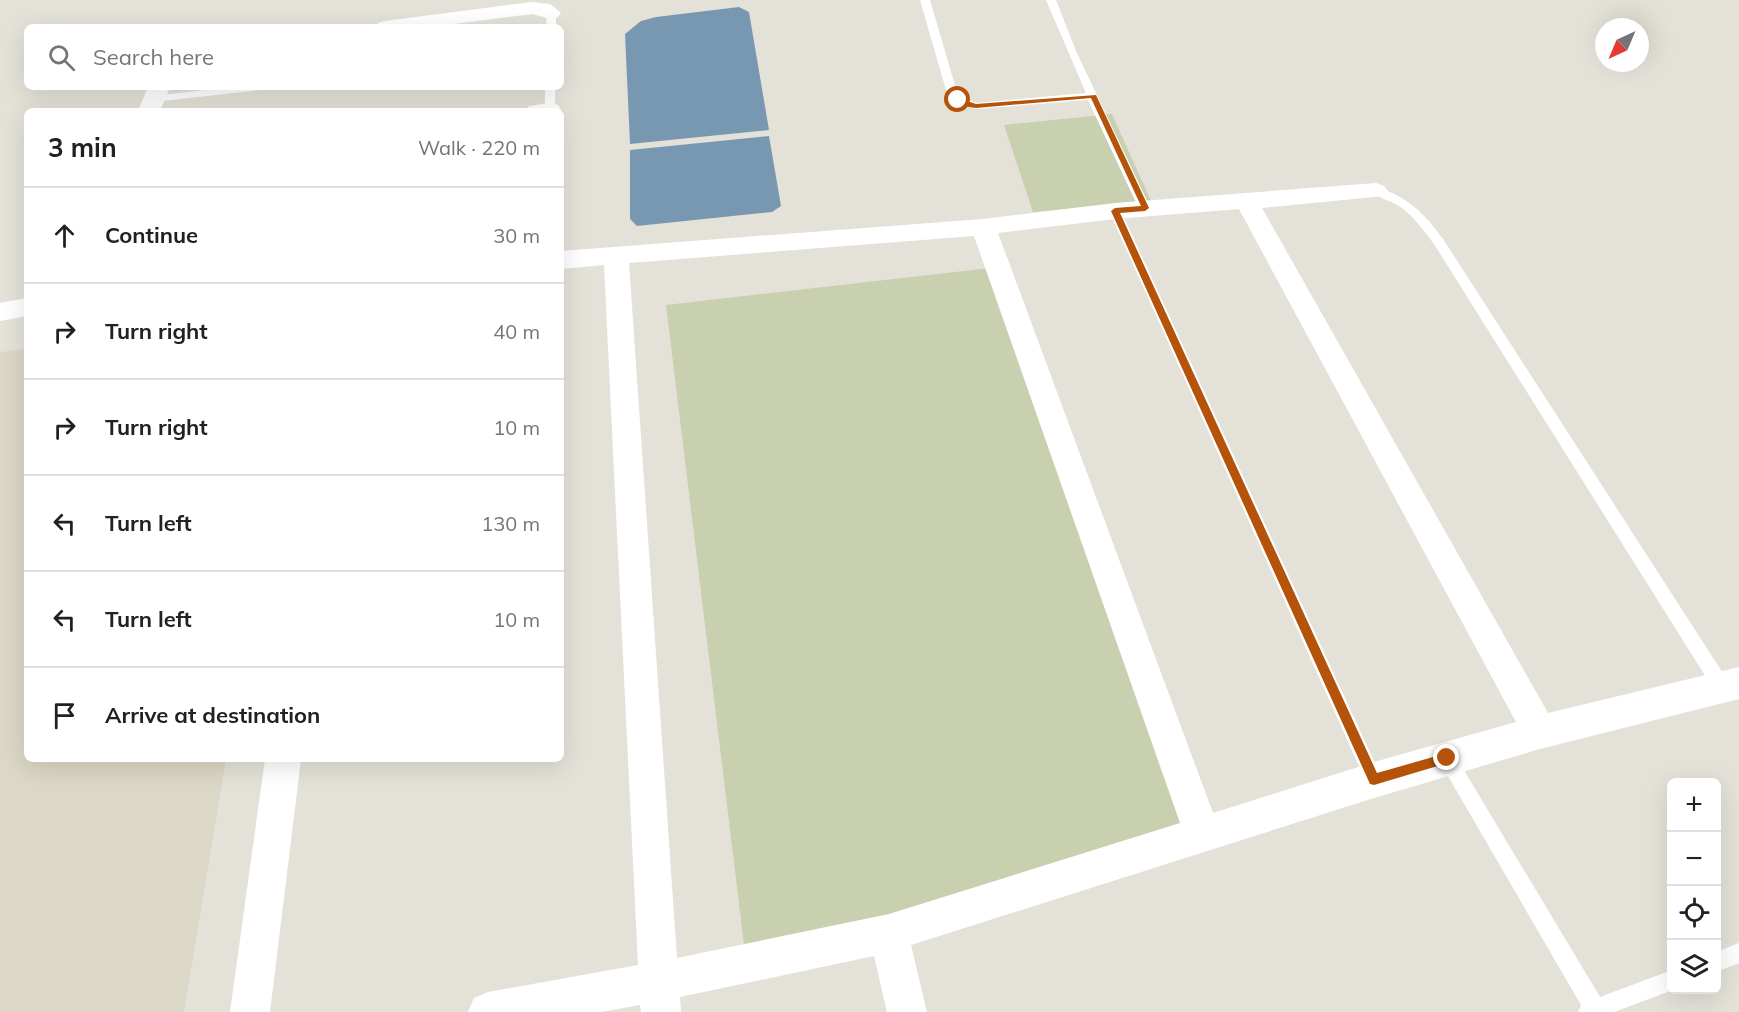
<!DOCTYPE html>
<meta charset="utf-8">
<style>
:root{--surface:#fff;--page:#f2f2f2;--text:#202124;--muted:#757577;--line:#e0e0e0}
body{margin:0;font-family:Mulish,sans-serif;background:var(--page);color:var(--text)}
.controls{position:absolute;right:18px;bottom:18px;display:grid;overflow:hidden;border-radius:9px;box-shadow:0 6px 24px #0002}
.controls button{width:54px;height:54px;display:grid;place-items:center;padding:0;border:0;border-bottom:2px solid var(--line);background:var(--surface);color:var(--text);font:30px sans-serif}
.compass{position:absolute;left:1595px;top:18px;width:54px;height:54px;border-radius:50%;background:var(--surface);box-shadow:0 6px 24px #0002;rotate:224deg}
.stop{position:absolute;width:18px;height:18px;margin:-14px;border:4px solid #b45309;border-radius:50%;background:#fff}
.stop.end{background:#b45309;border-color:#fff;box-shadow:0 2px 6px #0008}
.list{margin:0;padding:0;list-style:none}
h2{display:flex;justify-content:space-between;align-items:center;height:78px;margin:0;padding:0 24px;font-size:26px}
h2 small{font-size:20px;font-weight:400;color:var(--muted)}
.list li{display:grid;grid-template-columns:39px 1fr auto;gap:18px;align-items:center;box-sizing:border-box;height:96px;padding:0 24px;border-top:2px solid var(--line)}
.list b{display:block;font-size:22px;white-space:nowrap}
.list em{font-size:20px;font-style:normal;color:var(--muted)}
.icon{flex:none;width:33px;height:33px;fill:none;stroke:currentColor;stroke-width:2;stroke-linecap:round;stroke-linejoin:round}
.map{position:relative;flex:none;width:1739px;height:1012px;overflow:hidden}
.search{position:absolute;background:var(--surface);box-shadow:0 6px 24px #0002;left:24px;top:24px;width:540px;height:66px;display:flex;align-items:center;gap:15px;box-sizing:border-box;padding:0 21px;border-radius:9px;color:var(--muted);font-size:22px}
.panel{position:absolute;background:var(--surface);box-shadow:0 6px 24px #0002;left:24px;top:108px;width:540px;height:654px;border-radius:9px}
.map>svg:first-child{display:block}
.built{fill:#dcd8c7}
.green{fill:#c8d0af}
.water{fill:#7898b1}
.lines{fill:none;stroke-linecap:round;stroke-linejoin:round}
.service{fill:#fff;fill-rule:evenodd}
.minor{fill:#fff;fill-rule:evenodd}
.route{fill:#b45309}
</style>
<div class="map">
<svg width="1739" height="1012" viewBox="0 0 1739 1012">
<rect width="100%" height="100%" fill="#e4e2d8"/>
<path class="built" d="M27 349V759H226L184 1012H0V352Z"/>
<path class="green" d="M1112 114 1151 201 1033 212 1004 125Z
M990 268 1197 836 746 961 666 305Z"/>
<path class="water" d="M739 7 749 12 769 130 630 144 625 34 641 21 656 17Z
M769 136 781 206 772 212 637 226 630 219V150Z"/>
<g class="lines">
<path class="service" d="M920 0H930L956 89 965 99 976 103 1086 93 1046 0H1056L1076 51 1151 209 1149 212 1145 213 1139 209 1088 100 976 109 958 103 946 90Z
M547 11 556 13V27H546Z
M231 87H265L260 90 153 102 148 99 153 96Z
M545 87H555V111H545Z
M1376 187C1407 196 1425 214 1443 239L1728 681 1730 687 1728 693 1722 695 1716 693 1434 244C1424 231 1414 216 1399 206 1390 200 1377 198 1370 191Z
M1115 207 1121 211 1380 774 1383 780 1380 786 1374 789 1368 786 1109 211Z
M1447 749 1453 752 1600 997 1672 970 1673 990 1614 1012H1578L1581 1005 1441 764 1438 758 1441 752Z
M1739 943V963L1716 972V952Z"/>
<path class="minor" d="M532 2 550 4 561 13 558 17 551 19 532 14 431 27H375L378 23 385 21Z
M148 87H170L160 111H138Z
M550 103 558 105 561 110 526 111 529 106Z
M1376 183 1384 186 1388 191 1384 196 1262 208 1548 713 1739 667V699L1540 749 1374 798 911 945 927 1012H887L874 956 680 997 681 1012H641L640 1005 601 1012H468L474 998 488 992 638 965 604 265 561 269V251L983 219 1115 203ZM1239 209 1516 722 1374 762 1213 813 998 233 1115 219ZM974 236 1180 823 889 914 677 958 629 263Z
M27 298V316L0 321V303Z
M265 759H301L270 1012H230Z"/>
</g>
<path class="route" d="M1096 95 1149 208 1145 211 1120 213 1377 773 1447 753 1453 758 1451 762 1374 785 1370 784 1111 211 1115 208 1141 206 1091 98 976 108 963 106 955 100 958 98 976 104Z"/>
</svg>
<div class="controls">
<button>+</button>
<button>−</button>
<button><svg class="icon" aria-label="locate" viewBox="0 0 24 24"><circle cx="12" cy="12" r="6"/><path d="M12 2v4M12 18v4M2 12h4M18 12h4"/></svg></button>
<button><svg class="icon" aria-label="layers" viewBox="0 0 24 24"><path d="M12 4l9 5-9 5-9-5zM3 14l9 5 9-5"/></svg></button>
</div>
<svg class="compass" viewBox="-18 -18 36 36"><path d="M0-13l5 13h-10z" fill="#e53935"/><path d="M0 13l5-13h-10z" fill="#757577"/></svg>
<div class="stop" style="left:958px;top:100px"></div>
<div class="stop end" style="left:1447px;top:758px"></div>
<div class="search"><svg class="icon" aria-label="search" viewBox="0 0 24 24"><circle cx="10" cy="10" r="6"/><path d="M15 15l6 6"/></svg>Search here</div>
<section class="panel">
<h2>3 min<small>Walk · 220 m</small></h2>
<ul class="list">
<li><svg class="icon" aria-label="ahead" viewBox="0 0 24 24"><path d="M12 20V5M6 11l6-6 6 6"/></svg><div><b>Continue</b></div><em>30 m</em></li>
<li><svg class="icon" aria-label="right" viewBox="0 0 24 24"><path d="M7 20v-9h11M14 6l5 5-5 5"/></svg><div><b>Turn right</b></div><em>40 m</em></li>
<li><svg class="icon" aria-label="right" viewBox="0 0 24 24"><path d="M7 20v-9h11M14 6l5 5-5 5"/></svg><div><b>Turn right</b></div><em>10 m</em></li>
<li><svg class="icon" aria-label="left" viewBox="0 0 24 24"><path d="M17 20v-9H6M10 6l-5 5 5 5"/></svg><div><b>Turn left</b></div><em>130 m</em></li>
<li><svg class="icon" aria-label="left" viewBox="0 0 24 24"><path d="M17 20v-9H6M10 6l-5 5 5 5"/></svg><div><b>Turn left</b></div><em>10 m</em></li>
<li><svg class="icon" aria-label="arrive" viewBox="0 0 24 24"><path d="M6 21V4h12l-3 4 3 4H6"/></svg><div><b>Arrive at destination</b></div></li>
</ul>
</section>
</div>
